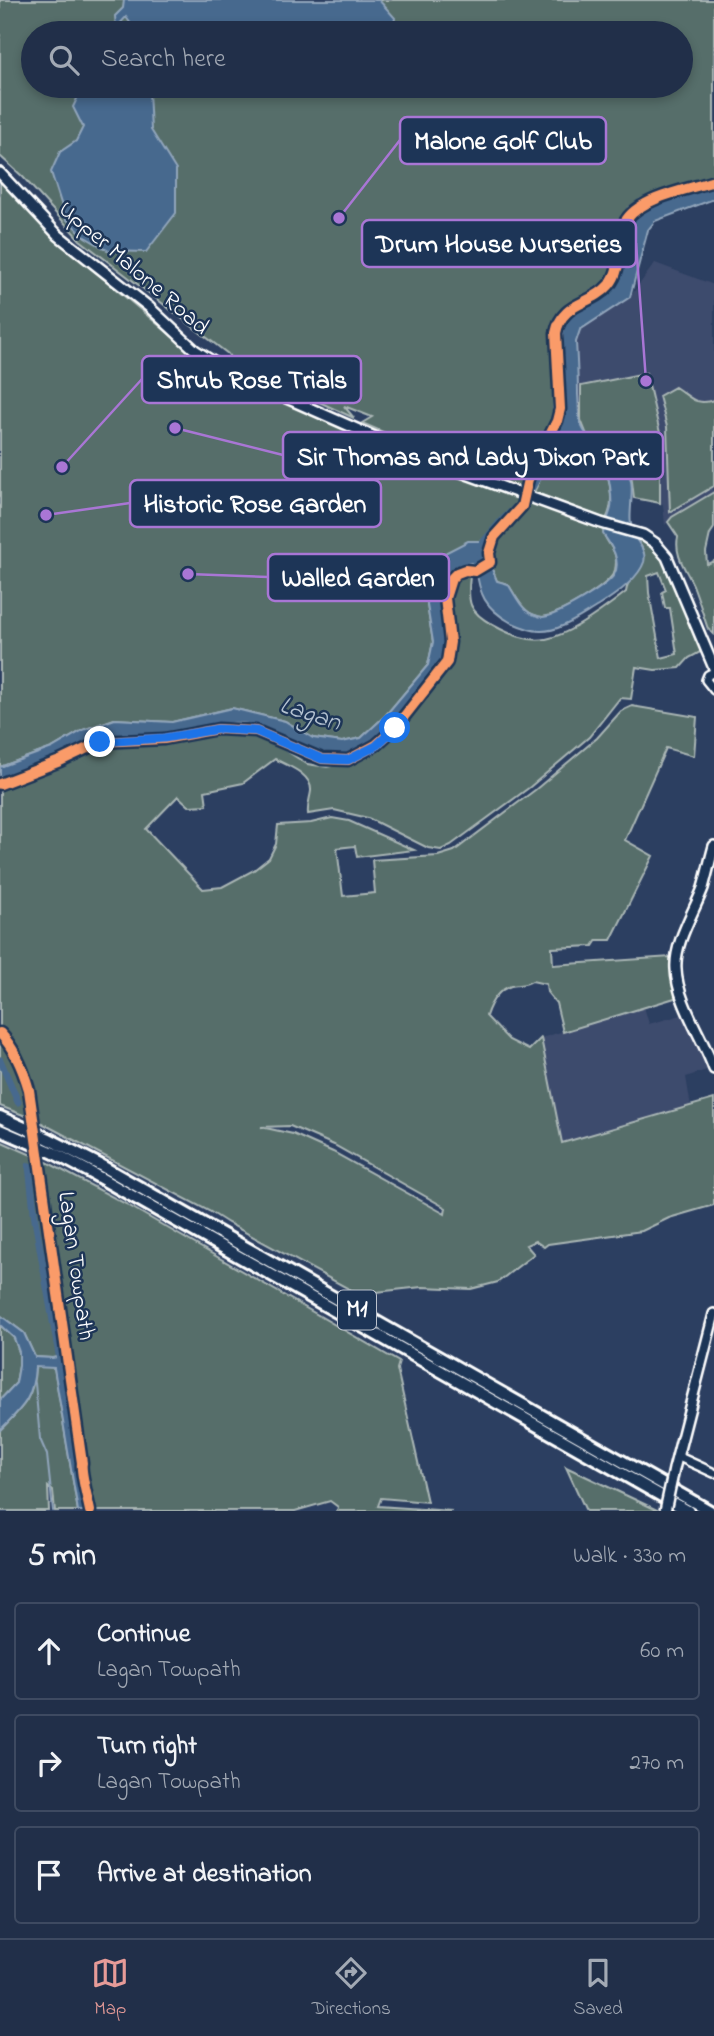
<!DOCTYPE html>
<meta charset="utf-8">
<style>
:root{--surface:#212f49;--page:#2d3b53;--text:#f1f3f6;--muted:#a2a9b4;--line:#3e4a61;--accent:#e69b98}
body{margin:0;font-family:"Indie Flower",sans-serif;background:var(--page);color:var(--text)}
.stop{position:absolute;width:21px;height:21px;margin:-16px;border:5px solid #1a73e8;border-radius:50%;background:#fff}
.stop.end{background:#1a73e8;border-color:#fff;box-shadow:0 2px 7px #0008}
.list{margin:0;padding:0;list-style:none}
h2{display:flex;justify-content:space-between;align-items:center;height:91px;margin:0;padding:0 28px;font-size:30px}
h2 small{font-size:23px;font-weight:400;color:var(--muted)}
.list li{display:grid;grid-template-columns:46px 1fr auto;gap:21px;align-items:center;box-sizing:border-box;height:98px;margin:0 14px 14px;padding:0 14px;border:2px solid var(--line);border-radius:7px}
.list b{display:block;font-size:26px;white-space:nowrap}
.list p{margin:0;font-size:23px;white-space:nowrap;color:var(--muted)}
.list em{font-size:23px;font-style:normal;color:var(--muted)}
.icon{flex:none;width:38px;height:38px;fill:none;stroke:currentColor;stroke-width:2;stroke-linecap:round;stroke-linejoin:round}
.map{position:relative;flex:none;width:714px;height:1511px;overflow:hidden}
.search{position:absolute;background:var(--surface);box-shadow:0 4px 10px #0003;left:21px;right:21px;top:21px;height:77px;display:flex;align-items:center;gap:18px;box-sizing:border-box;padding:0 24px;border-radius:38px;color:var(--muted);font-size:26px}
.sheet{height:427px;background:var(--surface)}
nav{display:flex;justify-content:space-around;align-items:center;box-sizing:border-box;height:98px;border-top:2px solid var(--line);background:var(--surface);font-size:19px;color:var(--muted)}
nav a{display:grid;justify-items:center;gap:4px}
nav .on{color:var(--accent)}
.map>svg:first-child{display:block}
.built{fill:#3e4b6d}
.green{fill:#566e6b;stroke:#aab6b5;stroke-width:2;fill-rule:evenodd}
.water{fill:#47698e;stroke:#91a5bb;stroke-width:2}
.lines{fill:none;stroke-linecap:round;stroke-linejoin:round}
.stream{stroke:#91a5bb;stroke-width:2}
.canal{stroke:#47698e;stroke-width:7}
.minor-casing{stroke:#fff;stroke-width:12}
.major-casing{stroke:#fff;stroke-width:14}
.highway-casing{stroke:#fff;stroke-width:16}
.minor{stroke:#1d3557;stroke-width:7}
.major{stroke:#1d3557;stroke-width:9}
.highway{stroke:#1d3557;stroke-width:10}
.major-bridge-casing{stroke:#fff;stroke-width:14;stroke-linecap:butt}
.major-bridge{stroke:#1d3557;stroke-width:9}
.cycleway-casing{stroke:#1d3557;stroke-width:15}
.cycleway{stroke:#fa9b69;stroke-width:10}
.route{stroke:#1a73e8;stroke-width:9}
.labels{text-anchor:middle;dominant-baseline:central;stroke-width:5;stroke-linejoin:round;paint-order:stroke}
.shield{fill:#1d3557;stroke:#bbc2cd;stroke-width:2}
.shield-label{font-size:23px;font-weight:bold;fill:#fff}
.street-label{font-size:24px;fill:#fff;stroke:#1d3557}
.water-label{font-size:26px;font-style:italic;fill:#b5c3d2;stroke:#1d3557}
.leader{fill:none;stroke:#a976d5;stroke-width:2.5}
.callout-dot{fill:#a976d5;stroke:#1d3557;stroke-width:2.5}
.callout{fill:#1d3557;stroke:#a976d5;stroke-width:2.5}
.callout-label{font-size:26px;text-anchor:middle;font-weight:bold;fill:#fff}
</style>
<div class="map">
<svg width="714" height="1511" viewBox="0 0 714 1511">
<rect width="100%" height="100%" fill="#2c3f61"/>
<filter id="ink" filterUnits="userSpaceOnUse"><feTurbulence type="fractalNoise" baseFrequency=".0143" numOctaves="2"/><feDisplacementMap in="SourceGraphic" scale="14" xChannelSelector="R" yChannelSelector="G"/><feConvolveMatrix kernelMatrix="1 2 1 2 8 2 1 2 1" color-interpolation-filters="sRGB"/></filter>
<g filter="url(#ink)">
<path class="built" d="M655 263 714 285V492L672 517 665 525 663 504 632 499 629 475 624 465 586 436 579 420 576 342 580 330 630 297Z
M644 1007 649 1024 685 1014 700 1044 709 1069 686 1077 691 1107 562 1144 541 1038Z"/>
<path class="green" d="M0 0H714V176L641 199 628 208 620 225 615 267 606 281 564 308 555 322 553 424 520 488 488 477 362 423 372 417 344 406 354 418 232 362 228 354 80 240 23 177 0 156ZM33 33H681V86H33Z
M0 179 56 239 192 353 230 377 534 499 603 530C604 544 620 548 615 570 611 585 558 616 542 617 539 617 535 615 532 614 521 609 514 593 508 584L497 581 480 541 439 556 428 583 427 605 433 642 428 665 385 716 361 738 342 742 313 738 285 721 232 708 172 722 114 719 83 730 52 748 0 767Z
M646 373 660 433V503L634 498 631 473 627 465 587 435 581 420V386Z
M675 387C691 397 694 406 714 400V486L670 512 667 427 659 396Z
M558 444C565 448 571 452 578 455 599 461 607 463 610 487 612 499 612 509 606 519L534 492Z
M714 492V528L710 534 706 552 707 564 714 561V634L708 629C703 615 699 600 693 585 686 569 674 556 678 537L668 522 672 517Z
M633 534 660 549 696 641 704 650 689 658 680 668 655 670 636 667 631 699 620 698 589 737 530 787 451 845 441 850 428 848 368 818 334 810 308 814C307 805 310 799 311 791 312 774 288 766 275 759L243 783 205 791 207 805 189 806 178 796 146 829 203 889 222 887 254 870 269 858 276 844 278 825 311 823 332 818 349 821 414 850 357 857 355 846 337 848 343 896 375 893 372 860 438 856 454 851 535 790 597 738 621 711 632 706 697 717 694 756 666 748 625 840 653 856 611 940H597L593 946 552 948 553 965 671 957 673 981 678 997 563 1032 556 1003 547 992 546 984 532 981C524 986 519 984 511 986 497 990 490 1004 486 1016L509 1040 529 1050 541 1038 562 1143 714 1099V1205L669 1218 642 1231 548 1244 544 1247 535 1241 526 1245 534 1254 498 1282 471 1289 422 1287 358 1294 228 1223 209 1211 36 1120 0 1106V788L59 764 101 744H150L218 732 256 735 274 743 307 764 327 767 356 761 376 751 402 726 450 661 453 628 448 599 457 581 466 575 470 576C467 603 469 612 493 625 509 634 527 642 546 639 569 635 607 607 626 592 628 567 661 569 633 534ZM659 572 666 590 662 592 665 608H670L677 654 661 658 649 593 648 576ZM290 1126 334 1145 446 1208 445 1214 333 1152 293 1134 261 1127Z
M0 1141 45 1161 126 1204 399 1362 397 1369 427 1502 381 1498 378 1506 452 1511H337L338 1507 330 1501 295 1511H92L69 1356 52 1358 35 1357 24 1333 0 1315Z
M0 1325 14 1338 19 1352V1366L16 1383 0 1400Z
M35 1367H54L78 1511H55L53 1491 48 1487 49 1511H0V1430C22 1408 34 1399 35 1367Z
M566 1467 657 1510V1511H586Z"/>
<path class="water" d="M124 0H379L395 18 392 33H127L131 24 126 17 116 28 115 16 123 8Z
M83 86H156L149 91 151 130 176 170V213L146 252 109 251 85 237 66 219 51 172 60 152 76 141 83 127 73 107Z
M714 183V199L655 221 648 230 630 297 580 330 576 342C577 359 578 377 578 395 579 403 578 413 580 421 586 444 610 449 624 465 640 484 625 513 633 533 637 543 647 550 644 562 638 580 614 596 598 606 582 615 560 632 540 631 531 631 519 626 510 622 485 608 479 594 476 567L471 563C426 566 453 638 442 665 437 677 384 737 372 745 327 775 286 728 241 723 217 721 192 732 168 735 141 738 114 735 88 743 59 752 31 773 0 780V767L52 748 83 730 115 719 172 722 232 708 285 721 313 738 342 742 361 738 385 716 428 665 433 642 427 605 428 583 439 556 468 541H480L497 581 508 584C514 593 521 609 532 614 535 615 539 617 543 617 557 616 606 587 614 575 622 561 611 545 603 534 604 525 609 517 611 508 612 501 611 493 610 486 607 463 598 461 578 455 571 452 564 448 558 444 555 429 565 416 565 397 565 377 557 333 568 317 581 300 608 300 619 279 629 258 621 229 639 212 651 200 696 189 714 183Z
M0 1315 24 1333 35 1357 52 1358 63 1356 79 1463C78 1474 85 1498 88 1511H78L54 1368 35 1367C33 1400 22 1408 0 1430V1400L16 1383 19 1366V1352L14 1338 0 1325Z"/>
<g class="lines">
<path class="stream" d="M33 1382 35 1383 40 1439 47 1455 53 1511"/>
<path class="canal" d="M530 491 561 433
M476 551 501 521 518 505
M0 1060 18 1102
M29 1166 35 1220 61 1366"/>
<defs>
<path id="minor" d="M714 672 708 675 706 680 714 690
M677 1456 714 1473"/>
<path id="major" d="M0 173 58 235 73 247 149 307 195 350 232 374 420 457 601 523 643 535 655 543 667 557 714 668
M714 846C710 860 707 874 703 888 694 912 674 943 676 969 677 1002 703 1038 714 1069
M674 1469 714 1314"/>
<path id="highway" d="M0 1117 47 1138 100 1165 710 1511
M0 1130 54 1153 88 1171 688 1511"/>
</defs>
<use href="#minor" class="minor-casing"/>
<use href="#major" class="major-casing"/>
<use href="#highway" class="highway-casing"/>
<use href="#minor" class="minor"/>
<use href="#major" class="major"/>
<use href="#highway" class="highway"/>
<defs>
<path id="major-bridge" d="M665 1511 674 1469"/>
</defs>
<use href="#major-bridge" class="major-bridge-casing"/>
<use href="#major-bridge" class="major-bridge"/>
<defs>
<path id="cycleway" d="M0 784 60 761 100 742 164 739 218 729 256 731 322 759 348 760 376 745 395 728 447 662 450 642 445 598 451 579 457 573 465 570 475 571 490 562 489 553 494 537 522 506 528 479 557 421 560 409 556 333C562 301 591 306 609 285 620 272 619 254 621 239 622 231 622 225 627 219 642 197 690 189 714 181
M0 1033C15 1049 23 1069 29 1090L82 1463C80 1471 88 1500 90 1511"/>
</defs>
<use href="#cycleway" class="cycleway-casing"/>
<use href="#cycleway" class="cycleway"/>
</g>
</g>
<g class="lines" filter="url(#ink)">
<path class="route" d="M100 742 164 738 218 729 256 731 322 759 348 760 376 746 395 728"/>
</g>
<g class="labels">
<rect class="shield" x="338" y="1290.5" width="38" height="39" rx="5"/>
<g class="shield-label">
<text x="357" y="1310">M1</text>
</g>
<g class="street-label">
<text transform="translate(133 269) rotate(41)">Upper Malone Road</text>
<text transform="translate(75 1266) rotate(82)">Lagan Towpath</text>
</g>
<g class="water-label">
<text transform="translate(310 715) rotate(18)">Lagan</text>
</g>
</g>
<path class="leader" d="M339 218L400 140M646 381L636 243M62 467L142 379M175 428L283 455M46 515L130 503M188 574L268 577"/>
<g class="callout-dot">
<circle cx="339" cy="218" r="7"/>
<circle cx="646" cy="381" r="7"/>
<circle cx="62" cy="467" r="7"/>
<circle cx="175" cy="428" r="7"/>
<circle cx="46" cy="515" r="7"/>
<circle cx="188" cy="574" r="7"/>
</g>
<g class="callout">
<rect x="400" y="117" width="206" height="47" rx="7"/>
<rect x="362" y="220" width="274" height="47" rx="7"/>
<rect x="142" y="356" width="219" height="47" rx="7"/>
<rect x="283" y="432" width="380" height="47" rx="7"/>
<rect x="130" y="480" width="251" height="47" rx="7"/>
<rect x="268" y="554" width="181" height="47" rx="7"/>
</g>
<g class="callout-label">
<text x="503" y="149">Malone Golf Club</text>
<text x="499" y="252">Drum House Nurseries</text>
<text x="252" y="388">Shrub Rose Trials</text>
<text x="473" y="465">Sir Thomas and Lady Dixon Park</text>
<text x="255" y="512">Historic Rose Garden</text>
<text x="358" y="586">Walled Garden</text>
</g>
</svg>
<div class="stop" style="left:395px;top:728px"></div>
<div class="stop end" style="left:100px;top:742px"></div>
<div class="search"><svg class="icon" aria-label="search" viewBox="0 0 24 24"><circle cx="10" cy="10" r="6"/><path d="M15 15l6 6"/></svg>Search here</div>
</div>
<section class="sheet">
<h2>5 min<small>Walk · 330 m</small></h2>
<ul class="list">
<li><svg class="icon" aria-label="ahead" viewBox="0 0 24 24"><path d="M12 20V5M6 11l6-6 6 6"/></svg><div><b>Continue</b><p>Lagan Towpath</p></div><em>60 m</em></li>
<li><svg class="icon" aria-label="right" viewBox="0 0 24 24"><path d="M7 20v-9h11M14 6l5 5-5 5"/></svg><div><b>Turn right</b><p>Lagan Towpath</p></div><em>270 m</em></li>
<li><svg class="icon" aria-label="arrive" viewBox="0 0 24 24"><path d="M6 21V4h12l-3 4 3 4H6"/></svg><div><b>Arrive at destination</b></div></li>
</ul>
</section>
<nav>
<a class="on"><svg class="icon" aria-label="map" viewBox="0 0 24 24"><path d="M3 6l6-2 6 2 6-2v14l-6 2-6-2-6 2zM9 4v14M15 6v14"/></svg>Map</a>
<a><svg class="icon" aria-label="directions" viewBox="0 0 24 24"><path d="M12 3l9 9-9 9-9-9zM9 14v-3h6M13 9l2 2-2 2"/></svg>Directions</a>
<a><svg class="icon" aria-label="saved" viewBox="0 0 24 24"><path d="M7 4h10v16l-5-4-5 4z"/></svg>Saved</a>
</nav>
